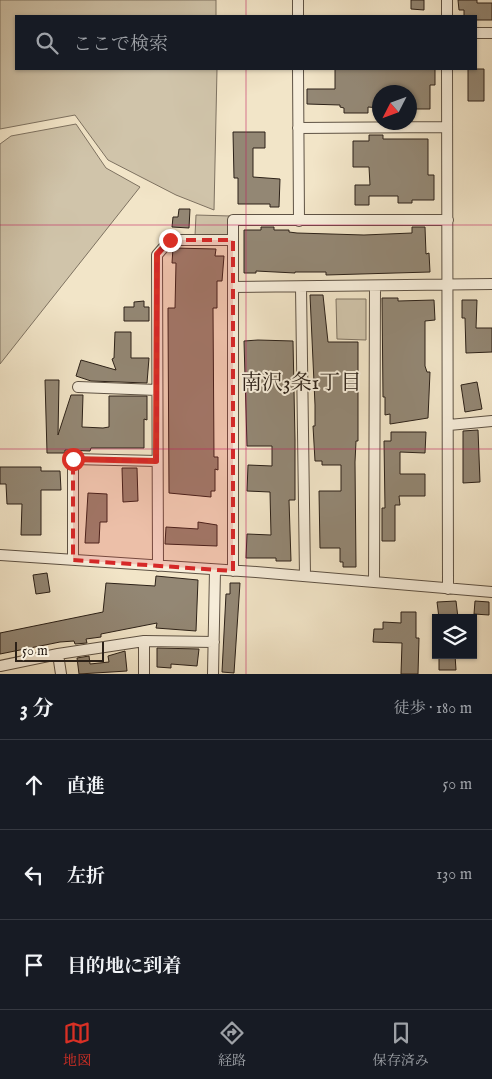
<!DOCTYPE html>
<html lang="ja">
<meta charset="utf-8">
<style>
:root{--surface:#171b24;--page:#242831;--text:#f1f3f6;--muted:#9ea1a6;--line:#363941;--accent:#d93025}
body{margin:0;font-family:"IM FELL English","Noto Serif JP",serif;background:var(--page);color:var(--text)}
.controls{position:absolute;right:15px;bottom:15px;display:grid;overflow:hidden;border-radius:0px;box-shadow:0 1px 4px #0004}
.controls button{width:45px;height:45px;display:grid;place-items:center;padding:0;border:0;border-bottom:1px solid var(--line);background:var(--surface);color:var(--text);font:25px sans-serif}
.compass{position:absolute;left:372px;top:85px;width:45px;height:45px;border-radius:50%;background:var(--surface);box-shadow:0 1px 4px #0004;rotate:228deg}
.scale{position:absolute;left:15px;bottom:12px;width:89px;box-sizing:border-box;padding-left:5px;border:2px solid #2c2118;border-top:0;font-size:14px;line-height:18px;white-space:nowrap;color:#2c2118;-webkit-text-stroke:4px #f7eedb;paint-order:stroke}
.stop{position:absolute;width:15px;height:15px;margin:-11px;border:4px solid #d93025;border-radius:50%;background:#fff}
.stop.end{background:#d93025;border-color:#fff;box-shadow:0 1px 5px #0008}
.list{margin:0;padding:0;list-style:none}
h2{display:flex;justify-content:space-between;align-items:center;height:65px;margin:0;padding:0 20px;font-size:21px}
h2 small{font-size:16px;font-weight:400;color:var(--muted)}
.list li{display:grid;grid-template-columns:32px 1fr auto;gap:15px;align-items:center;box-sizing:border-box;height:90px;padding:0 20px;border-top:1px solid var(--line)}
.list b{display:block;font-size:19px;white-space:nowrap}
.list em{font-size:16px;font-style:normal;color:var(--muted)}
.icon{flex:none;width:28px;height:28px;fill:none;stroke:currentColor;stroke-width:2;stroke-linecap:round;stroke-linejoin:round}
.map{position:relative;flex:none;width:492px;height:674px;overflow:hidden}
.search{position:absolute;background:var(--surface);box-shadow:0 1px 4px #0004;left:15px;right:15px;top:15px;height:55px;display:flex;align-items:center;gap:12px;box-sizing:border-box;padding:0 18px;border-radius:0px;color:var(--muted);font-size:19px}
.sheet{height:335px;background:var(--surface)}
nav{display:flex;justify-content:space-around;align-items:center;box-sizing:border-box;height:70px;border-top:1px solid var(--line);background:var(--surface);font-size:14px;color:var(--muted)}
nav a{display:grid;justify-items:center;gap:2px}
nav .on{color:var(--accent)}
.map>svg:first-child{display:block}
.green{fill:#d0c4aa;stroke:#7e7261}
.building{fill:#938774;stroke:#2c2118}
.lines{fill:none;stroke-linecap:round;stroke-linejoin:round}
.minor-casing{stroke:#5e5244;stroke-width:12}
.minor{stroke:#f7eedb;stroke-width:10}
.route{stroke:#d93025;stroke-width:6}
.marked{fill:#d62828;fill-opacity:0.2;stroke:#d62828;stroke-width:4;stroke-dasharray:10 6;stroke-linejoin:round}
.grid{fill:none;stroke:#c2185b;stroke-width:1;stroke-opacity:0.55}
.labels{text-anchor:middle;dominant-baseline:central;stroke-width:4;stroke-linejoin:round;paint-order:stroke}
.neighbourhood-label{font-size:21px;fill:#2c2118;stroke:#f7eedb}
</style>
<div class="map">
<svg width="492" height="674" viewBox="0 0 492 674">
<rect width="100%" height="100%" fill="#f2e5c8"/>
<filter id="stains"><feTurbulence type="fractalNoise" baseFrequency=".004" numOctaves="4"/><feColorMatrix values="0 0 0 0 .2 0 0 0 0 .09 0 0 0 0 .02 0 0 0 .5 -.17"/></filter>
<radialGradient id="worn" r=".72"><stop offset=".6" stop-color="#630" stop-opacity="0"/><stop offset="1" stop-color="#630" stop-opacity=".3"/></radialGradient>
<path class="green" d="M0 0H216V16H16V69H217L214 210 176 195 108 160 75 115 0 129Z
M76 124 106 168 140 187 0 364V144L11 136Z
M196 215 230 216 228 236H195Z
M336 299H366V340L337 339Z"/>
<path class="building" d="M411 0H424V10L411 9Z
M458 0H477V3H492V20H476V16H464V10H459Z
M335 69H435V85H430V109H410V92H380V108L368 107V113H344V108L340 107V105L307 104V89H335Z
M468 69H484V101H468Z
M233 132H265V148H253V177L280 179 279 207H270V204H238V178H234Z
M369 135H383V139H428V175H434V200H412V203H398V196H369V205H355V185H370L369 167H353V141H369Z
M179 209H190L189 228 172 227 173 217H178Z
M261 227H274V230H289V232L297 233 364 235 412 233V227H425L426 254 429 253 430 272 326 275V272H295V273L256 271V273H244V230H261Z
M173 248 216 249 215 256H224L222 281H217V308H213L214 457H218V470L215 469V491H211V497L169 493 168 316V308H175L176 263H172Z
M310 295H323L328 342H358V441H356L355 462 356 567H343V562H340V548H320L319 491H341V465H322V461H315L313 426H315V405Z
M382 298H398V301L434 300 435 320 425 321V366L427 372H430L428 418 390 424V414L385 415V397H383Z
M462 300H477L476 328H492V352L466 353 465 318H462Z
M144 301V307H149V321H124V307H134V302Z
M115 332H131V358H149L147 383 91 381 76 376 81 360 116 370 112 359 114 358Z
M258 340 293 341 295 440V500H289L291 561H276V558H246L247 534 271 535 270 492 247 491 248 465 272 466V446H247L244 341Z
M45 380H59L58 435 71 395H83L82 427 103 428 109 427V396H147V420L144 419V448H91L90 451 65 450V453H47Z
M477 382 482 409 465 412 461 385Z
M478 430 480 482 463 483V431Z
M391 432H426L425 453 400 452V474H425V496H399L400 505H395V541H382V508H385L384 441H391Z
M0 467H41V471H60L61 490H41V535H21L22 504H7L6 484H0Z
M122 468H137L138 501 123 502Z
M88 493 107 494V522H100L99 543H85Z
M198 522 217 525V546L165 544 166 527 198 529Z
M47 573 50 592 36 594 33 575Z
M156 576 198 580 196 631 156 628 157 623 101 634V637L86 639 87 643 75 644 74 641 60 642 0 654V633L103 612 106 583 155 586Z
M230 583H240L234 673 222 672 226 594H230Z
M456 601 458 618H439L437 602Z
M475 601 489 602V615L474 614Z
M401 612H416V638H419L418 674H401L402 643 373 642 374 629H383V622L401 623Z
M157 648 199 649 197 666 171 664V668L157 667Z
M125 651 127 671 79 674 77 658 89 656 90 664 109 662 108 656Z
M439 655H455L456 670H439Z"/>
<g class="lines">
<defs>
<path id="minor" d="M298 0V16
M447 0V16
M476 33H492
M298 69 299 221
M447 69 448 589
M298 128 447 127
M233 287 492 284
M301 287 305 576
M78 387 157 390
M449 425 492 421
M0 555 256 572 492 592
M73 560V459L157 461
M158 566 157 255 170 240H233
M233 571V220H448
M374 582 375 286
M58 654 61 674
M0 666 58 654 144 641 214 642
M144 674V641
M213 674 215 570"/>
</defs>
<use href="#minor" class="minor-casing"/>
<use href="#minor" class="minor"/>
</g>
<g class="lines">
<path class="route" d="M73 459 156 461 157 254 170 240"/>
</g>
<path class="marked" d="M170 240H233V571L73 560V459L157 461V255Z"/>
<path class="grid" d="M246 0V16M246 69V674M0 225H492M0 449H492"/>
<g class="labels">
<g class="neighbourhood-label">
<text x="301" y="383">南沢3条1丁目</text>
</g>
</g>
<rect width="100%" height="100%" filter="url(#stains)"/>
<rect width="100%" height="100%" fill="url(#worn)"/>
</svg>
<div class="controls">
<button><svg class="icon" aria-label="layers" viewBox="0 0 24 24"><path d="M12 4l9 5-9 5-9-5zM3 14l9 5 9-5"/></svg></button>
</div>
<svg class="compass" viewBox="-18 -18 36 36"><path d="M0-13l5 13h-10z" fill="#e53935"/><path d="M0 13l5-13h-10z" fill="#9ea1a6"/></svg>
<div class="scale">50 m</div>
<div class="stop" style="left:73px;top:459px"></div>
<div class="stop end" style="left:170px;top:240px"></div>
<div class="search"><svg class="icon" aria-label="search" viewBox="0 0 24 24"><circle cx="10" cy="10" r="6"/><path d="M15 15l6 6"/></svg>ここで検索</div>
</div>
<section class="sheet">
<h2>3 分<small>徒歩 · 180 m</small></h2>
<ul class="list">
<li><svg class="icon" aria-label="ahead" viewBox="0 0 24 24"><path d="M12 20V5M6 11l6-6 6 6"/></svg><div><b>直進</b></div><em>50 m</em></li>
<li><svg class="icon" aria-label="left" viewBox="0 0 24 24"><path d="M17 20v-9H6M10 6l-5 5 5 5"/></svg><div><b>左折</b></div><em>130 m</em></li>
<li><svg class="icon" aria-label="arrive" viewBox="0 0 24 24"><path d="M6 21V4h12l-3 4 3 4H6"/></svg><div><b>目的地に到着</b></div></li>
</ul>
</section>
<nav>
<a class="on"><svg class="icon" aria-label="map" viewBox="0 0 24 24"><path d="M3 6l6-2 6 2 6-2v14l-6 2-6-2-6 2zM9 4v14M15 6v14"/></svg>地図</a>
<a><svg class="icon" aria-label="directions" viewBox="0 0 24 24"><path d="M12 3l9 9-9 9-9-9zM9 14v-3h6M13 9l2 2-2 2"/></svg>経路</a>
<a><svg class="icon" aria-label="saved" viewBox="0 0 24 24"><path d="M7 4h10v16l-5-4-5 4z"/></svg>保存済み</a>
</nav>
